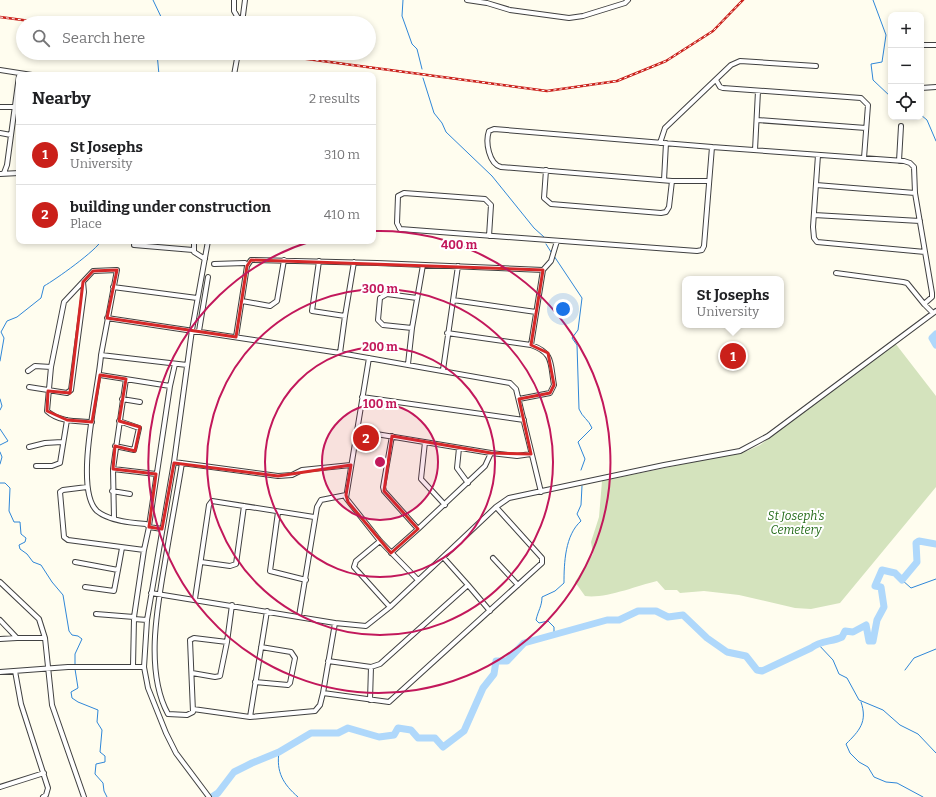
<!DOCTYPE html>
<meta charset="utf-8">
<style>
:root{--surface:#fff;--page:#f2f2f2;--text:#202124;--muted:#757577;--line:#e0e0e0;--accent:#ca201a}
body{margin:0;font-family:Bitter,serif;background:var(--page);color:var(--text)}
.controls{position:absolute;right:12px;top:12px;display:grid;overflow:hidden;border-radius:8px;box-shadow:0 2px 6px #0003}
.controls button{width:36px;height:36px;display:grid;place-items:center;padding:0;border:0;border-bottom:1px solid var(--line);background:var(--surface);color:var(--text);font:20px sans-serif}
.you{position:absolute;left:563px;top:309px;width:14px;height:14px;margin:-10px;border:3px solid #fff;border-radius:50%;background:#1a73e8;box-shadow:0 0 0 6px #1a73e833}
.badge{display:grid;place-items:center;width:26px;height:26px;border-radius:50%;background:var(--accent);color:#fff;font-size:13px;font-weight:700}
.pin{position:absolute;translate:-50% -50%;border:2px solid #fff;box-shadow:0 1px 4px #0006}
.popup{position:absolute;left:682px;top:276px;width:102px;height:52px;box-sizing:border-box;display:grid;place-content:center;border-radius:8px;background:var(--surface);filter:drop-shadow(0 1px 3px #0005);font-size:13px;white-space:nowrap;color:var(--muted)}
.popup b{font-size:15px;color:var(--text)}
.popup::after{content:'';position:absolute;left:50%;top:100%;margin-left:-8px;border:8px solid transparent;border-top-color:var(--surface)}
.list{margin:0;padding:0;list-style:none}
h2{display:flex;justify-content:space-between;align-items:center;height:52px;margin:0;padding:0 16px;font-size:17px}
h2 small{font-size:13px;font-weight:400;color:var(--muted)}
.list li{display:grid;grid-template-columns:26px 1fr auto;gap:12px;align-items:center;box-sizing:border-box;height:60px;padding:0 16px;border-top:1px solid var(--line)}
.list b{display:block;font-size:15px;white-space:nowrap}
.list p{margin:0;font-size:13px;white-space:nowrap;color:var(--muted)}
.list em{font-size:13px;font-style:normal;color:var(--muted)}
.icon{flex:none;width:22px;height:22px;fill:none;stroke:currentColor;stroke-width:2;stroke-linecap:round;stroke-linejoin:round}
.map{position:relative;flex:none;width:936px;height:797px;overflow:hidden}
.search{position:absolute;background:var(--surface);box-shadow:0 2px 6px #0003;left:16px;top:16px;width:360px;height:44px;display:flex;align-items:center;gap:10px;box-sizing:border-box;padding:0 14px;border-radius:22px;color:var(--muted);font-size:15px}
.panel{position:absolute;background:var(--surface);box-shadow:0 2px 6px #0003;left:16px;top:72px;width:360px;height:172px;border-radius:8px}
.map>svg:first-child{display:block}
.cemetery{fill:#d4e3bd}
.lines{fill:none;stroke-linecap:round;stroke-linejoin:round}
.stream{stroke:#2f87d8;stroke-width:1}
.river{stroke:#afd8fb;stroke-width:7}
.minor-casing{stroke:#414141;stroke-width:6}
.minor{stroke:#fff;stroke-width:4}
.rail-casing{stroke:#ca201a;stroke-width:2.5}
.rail{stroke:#fff;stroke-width:1;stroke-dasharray:3;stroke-linecap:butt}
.marked{fill:none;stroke:#d62828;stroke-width:3;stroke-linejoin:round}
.ring{fill:none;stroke:#c2185b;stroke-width:2}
.labels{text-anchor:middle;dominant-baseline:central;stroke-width:4;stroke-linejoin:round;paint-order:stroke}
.park-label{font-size:12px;font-style:italic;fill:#236b18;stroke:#fff}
.centre{fill:#c2185b;stroke:#fff;stroke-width:2}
.ring-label{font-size:12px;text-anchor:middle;font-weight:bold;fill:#c2185b;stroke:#fff;stroke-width:4;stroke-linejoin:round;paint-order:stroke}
</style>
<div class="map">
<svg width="936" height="797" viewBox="0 0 936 797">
<rect width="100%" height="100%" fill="#fffdef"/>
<path class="cemetery" d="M895 343 936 396V487L840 603 811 609 795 608 739 595 704 591 680 593 677 590H665L657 581C636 586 605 599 585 596L575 582 593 554 591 542 599 517 602 481 747 451 760 445Z"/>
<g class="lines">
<path class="stream" d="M153 0 164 23
M403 0 402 16 412 44 417 49 422 69
M873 0 886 35 882 62 871 64 873 80 891 97
M157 53 159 75
M423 78 434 113 442 123 446 132 492 176 534 228 544 237
M921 115 927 120 936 141
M546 244 551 252
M554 256 582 298 578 330 572 338 577 345 579 409C582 417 589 420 592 428L578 442 585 459 581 470
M0 361 4 338 1 332 7 321 17 317 41 298 44 286C55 280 97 250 101 241
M0 399 2 406 0 410
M0 429 8 441 0 445
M0 452 2 457 0 464
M0 483H5L10 488 9 511 14 522H20L21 534 26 538 25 542 19 545 20 549 27 554 33 562 41 565 52 582 63 595 69 631 72 635 78 636 82 639 75 654V665
M902 580 911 588 936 579
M554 634V627L548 621 539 623 536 620C538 611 542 606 542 597L555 591 564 583C564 563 565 535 581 521L577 514 581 505 582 486
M817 643 833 660 839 674 847 678 859 700 883 710 900 725 918 734 936 753
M75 669 78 688 71 692 72 698 78 702 98 710 97 722 102 730 100 752 105 756V762L96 764 95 774 103 783 104 791 107 797
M905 670 914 658 936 649
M861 702C868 722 859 731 846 744L850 753 859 762 868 767 874 777 886 782 897 783 923 797
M279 752C276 772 283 784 298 797"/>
<path class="river" d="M936 334 932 338 936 345
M212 797 218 793 234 772 252 763 279 752 311 733H338L348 728 379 737 394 735 398 728 411 730 418 738H435L443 747 464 731 483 688 494 674 496 661H507L524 643 607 620H619L638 611H656L668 617 683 615 707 638 727 652 746 656 757 670 762 671 811 648C821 640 832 642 842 637L845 631 853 632 866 625 869 641H873L877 620 884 607 881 587 875 586 882 570 895 573 902 580 917 562 916 543 919 541 936 544"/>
<defs>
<path id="minor" d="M234 0V11L241 23
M467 0 487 3 510 10 569 18 583 16 625 3 628 0
M242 23 245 0
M921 45H936
M0 70 32 75
M234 75 238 53
M716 80 720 87 723 88 861 98 868 105 864 158
M921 88 936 87
M0 107H15
M757 120 866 128
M0 133 11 135
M660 143 665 128 731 65 740 61 816 66
M755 150 758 91
M818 155 813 227 814 238 817 242 925 252
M899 161 901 126
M546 170 544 198 551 204 661 213 666 212 669 207 672 181
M4 173 7 165 19 76
M0 174 19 173
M664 180 666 143
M708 181H672L501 167C489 164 485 142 489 131L494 129 712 147
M816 185 915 193
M814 215 920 221
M489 236 491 205 485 199 404 193 398 196 397 223 400 229 697 251 702 250 704 246 712 147 904 161 910 163 914 167 915 193 932 293V297L924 304 932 312
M194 241V252L205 259
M208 241 192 330 174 462 147 620 144 667 148 688 166 733 176 753 209 797
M134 245 193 250
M319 261 312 311 345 316 354 262
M214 264 245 263
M836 273 903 282 907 283 924 304
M113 287 197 298
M453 300 536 312
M242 301 270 306 277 301 284 260
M107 318 340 353 510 383 516 389 541 492
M412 328 383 325 378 320 380 298 387 294 417 298
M199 331 208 277
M447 333 531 345C554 353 550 363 554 385L550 393 519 399
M236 337 247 266 251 260 377 263 543 270
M531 345 543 270 551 261 557 241
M340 353 345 316
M369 358 346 498 380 541 418 580
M408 364 412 328 423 265
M443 370 458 266
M28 371 35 366 51 367
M100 375 170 386 175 364
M29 387 67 393 71 390 84 292 83 282
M362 397 524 420
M122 399 140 402
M92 422C76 421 59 422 47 411L51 367 64 302 93 271 117 270 101 355
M358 431 491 453 517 456 531 454
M392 436 383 487 384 491 418 529 485 466 491 453
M425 442 421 479 445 505
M115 446 134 450 139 428 119 421
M29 447 45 443 62 442
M459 448 457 468 468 483
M174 462 278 476 292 475 302 470 351 465
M182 463C177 494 171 525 166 556 158 603 144 670 168 714L187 715 193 712 190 640 194 638 227 642 232 605
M36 466H52L60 463 67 420
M113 469 156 474
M87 487 63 490 60 492 64 537 68 540 144 550
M112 491 130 494
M278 512 270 571 306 580
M114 518 113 469 126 379
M149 526 170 386
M149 527 162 529
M380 541 356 561 354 567 390 607
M391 553 418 529
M493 558 518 585
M75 562 118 570 122 548
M201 562 230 566 236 564 244 506
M0 582 39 619 45 638H17L0 620
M468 585 490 611
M85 587 114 591 118 570
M151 593 335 623 366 626 390 607 496 507 509 498 664 465 740 451 768 436 936 311
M195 599 209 505 212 501 314 517
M96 614 134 617
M299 616 317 507 321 500 346 495
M147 620 134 619V617L144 550 149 527 146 524C131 523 109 521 97 511 73 489 99 387 101 355L187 365
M335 623 323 693 389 702 542 563V558L496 507
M45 638 52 705 84 797
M0 639 17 638
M328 661 371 667 380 664 468 585 443 557
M133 666 134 619
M15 671 21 704 48 788 46 795 43 797
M0 672 68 667H144
M192 673 215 677 220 676 227 642
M255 682 288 685 290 683 295 658 291 652 261 647
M370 700 371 667
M193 709 250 717 267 611
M250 717 315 711 320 705 323 693
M0 787 44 773"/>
</defs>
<use href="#minor" class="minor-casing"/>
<use href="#minor" class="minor"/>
<defs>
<path id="rail" d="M0 17 45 23
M262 53 547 91 617 81 666 61 713 31 743 0"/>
</defs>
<use href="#rail" class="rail-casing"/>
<use href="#rail" class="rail"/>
</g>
<path class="marked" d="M251 260 543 270 531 345 548 353 554 385 550 393 519 399 531 454 491 453 392 436 384 491 418 529 391 553 348 502 346 495 351 465 278 476 174 463 162 529 149 527 156 474 113 469 115 446 135 451 140 427 119 421 126 379 100 375 92 422 67 420 47 411 48 391 70 393 83 282 93 271 117 270 107 318 236 337 247 266Z"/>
<circle cx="380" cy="462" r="58" fill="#c2185b" fill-opacity=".12"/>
<g class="ring">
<circle cx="380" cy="462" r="58"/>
<circle cx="380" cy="462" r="115"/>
<circle cx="380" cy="462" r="173"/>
<path d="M374 231A231 231 0 1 1 312 241"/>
</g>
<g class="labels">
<g class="park-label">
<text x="796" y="516">St Joseph's<tspan x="796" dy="14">Cemetery</tspan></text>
</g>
</g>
<circle cx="380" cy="462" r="6" class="centre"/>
<g class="ring-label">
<text x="459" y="249">400 m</text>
<text x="380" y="293">300 m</text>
<text x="380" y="351">200 m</text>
<text x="380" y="408">100 m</text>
</g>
</svg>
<div class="controls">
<button>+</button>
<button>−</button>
<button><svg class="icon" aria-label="locate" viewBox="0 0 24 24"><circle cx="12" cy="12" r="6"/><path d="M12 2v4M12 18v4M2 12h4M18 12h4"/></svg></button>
</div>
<div class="you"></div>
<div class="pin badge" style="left:733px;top:356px">1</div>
<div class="popup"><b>St Josephs</b>University</div>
<div class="pin badge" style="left:366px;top:438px">2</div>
<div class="search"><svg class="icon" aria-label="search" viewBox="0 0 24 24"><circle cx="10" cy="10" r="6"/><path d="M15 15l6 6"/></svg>Search here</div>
<section class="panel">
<h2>Nearby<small>2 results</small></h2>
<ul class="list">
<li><span class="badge">1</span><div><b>St Josephs</b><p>University</p></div><em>310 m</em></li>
<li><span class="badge">2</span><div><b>building under construction</b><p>Place</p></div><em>410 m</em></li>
</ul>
</section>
</div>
